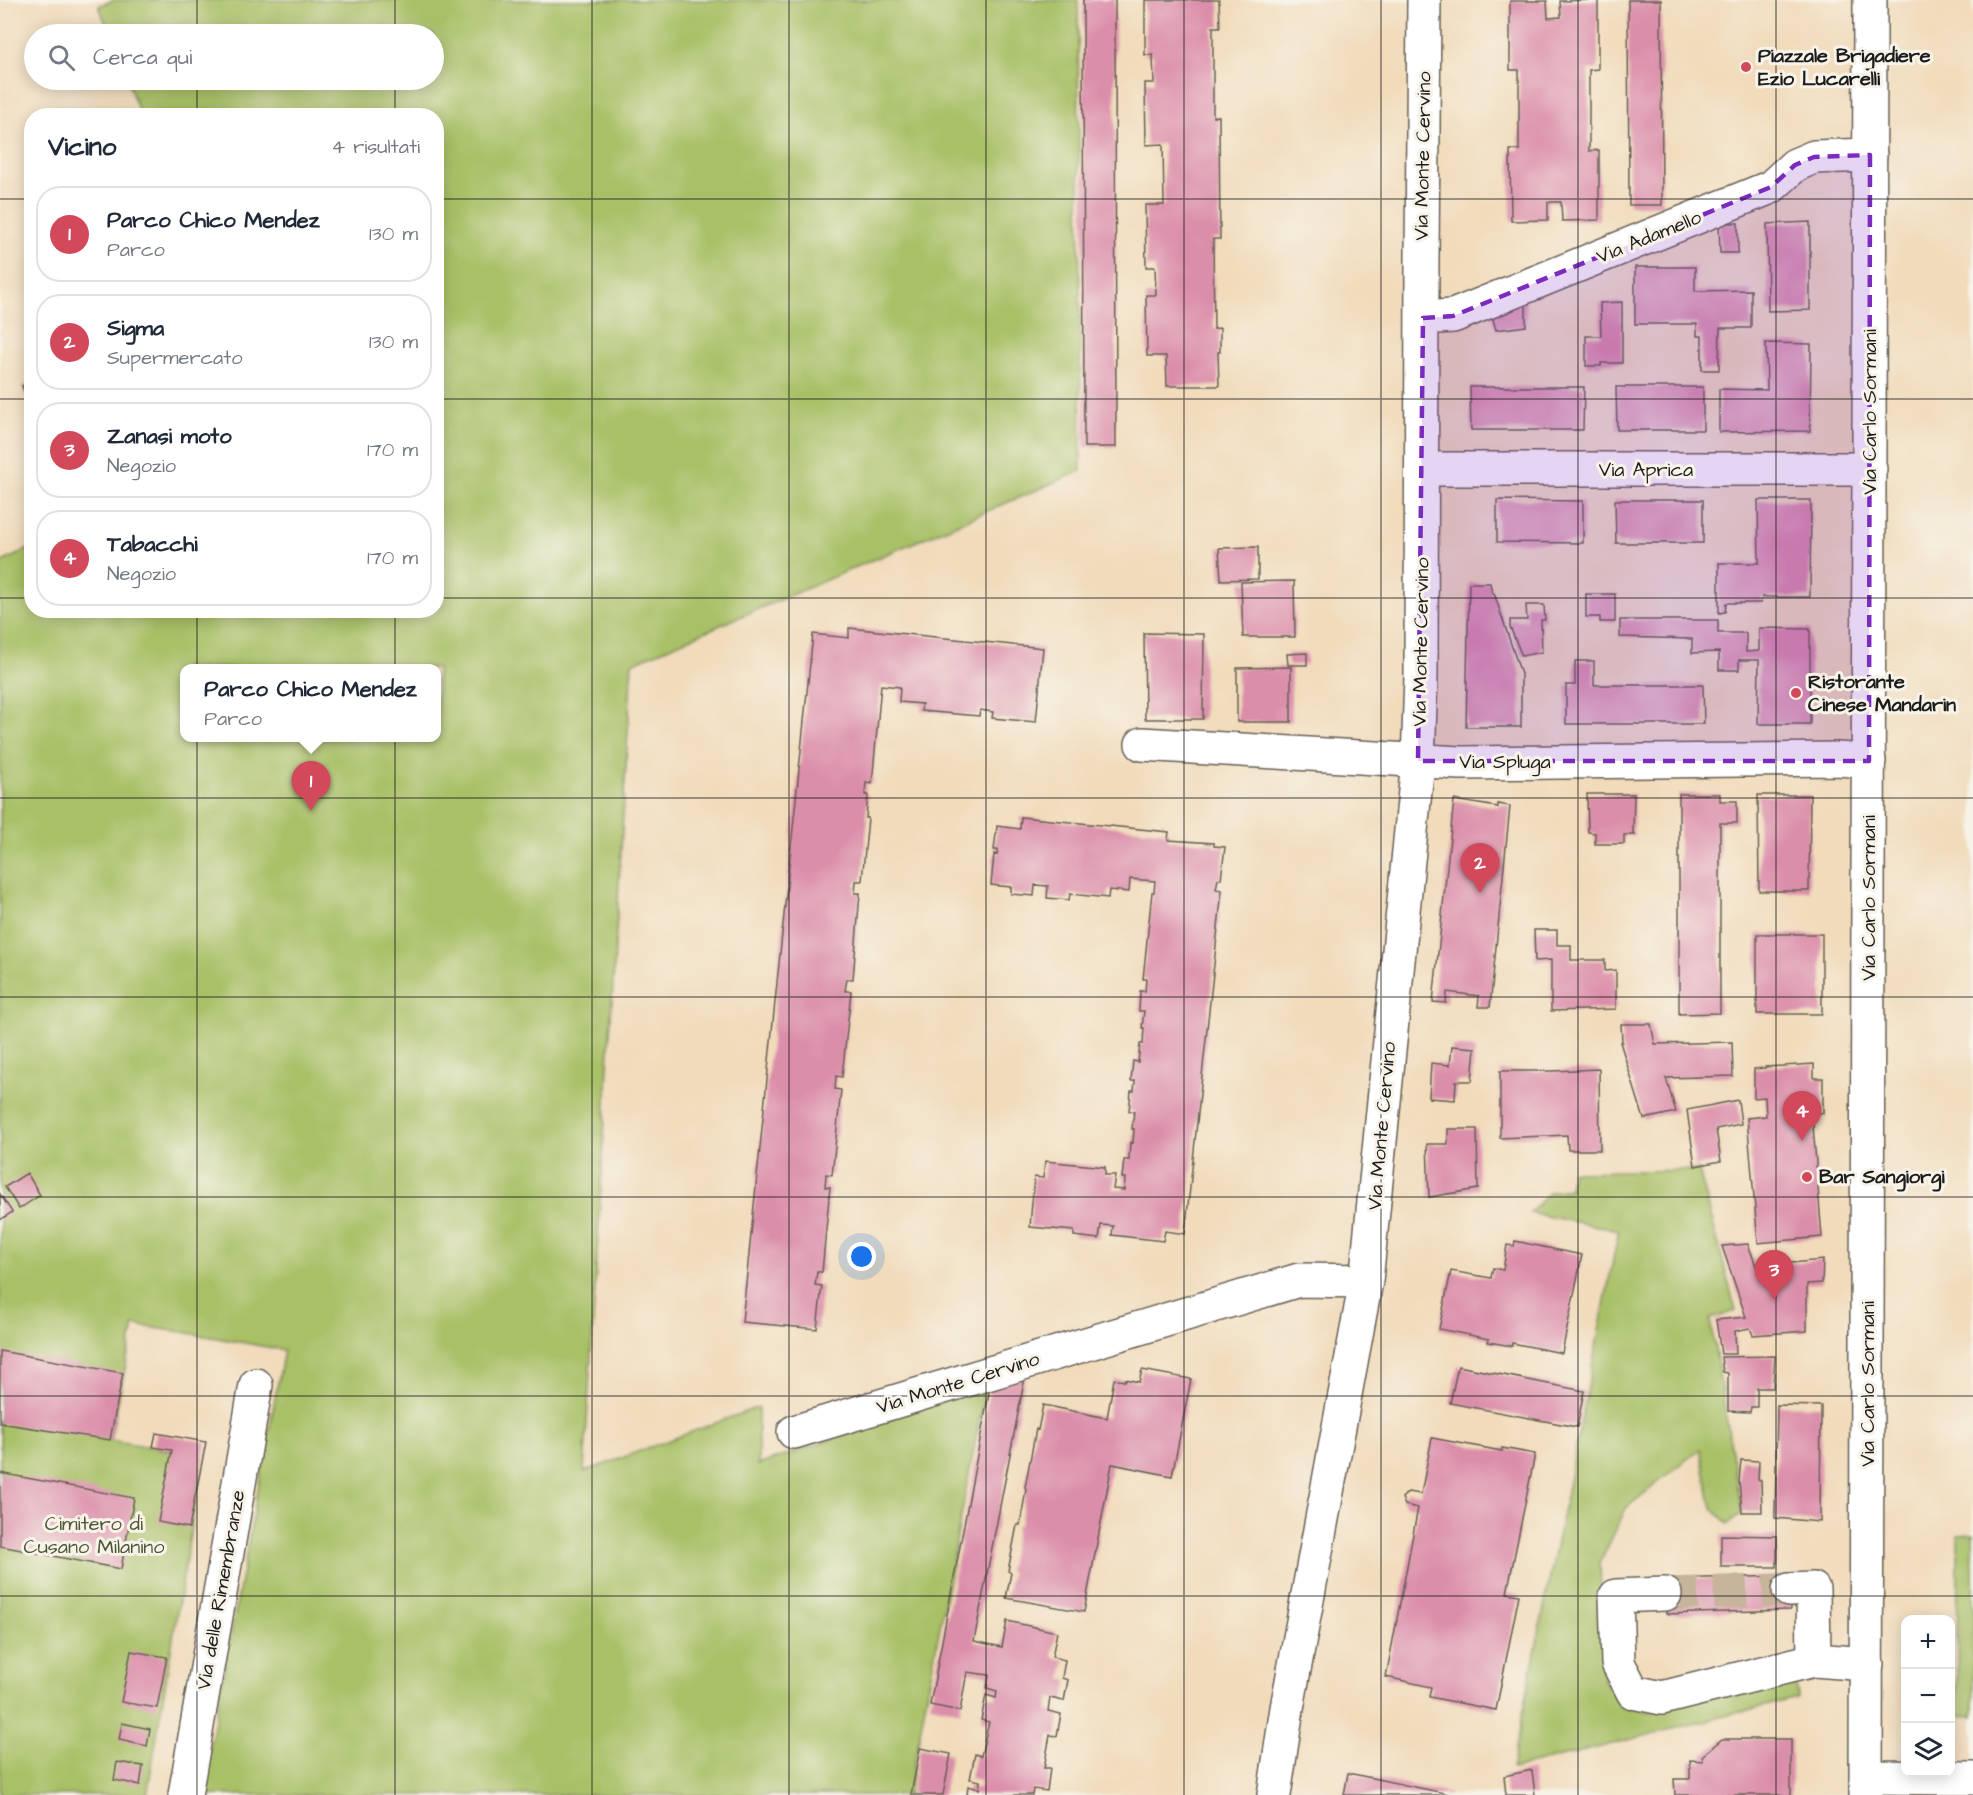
<!DOCTYPE html>
<html lang="it">
<meta charset="utf-8">
<style>
:root{--surface:#fff;--page:#f6f6f7;--text:#1f2937;--muted:#747a83;--line:#e0e1e3;--accent:#d1495b}
body{margin:0;font-family:"Architects Daughter",sans-serif;background:var(--page);color:var(--text)}
.controls{position:absolute;right:18px;bottom:18px;display:grid;overflow:hidden;border-radius:12px;box-shadow:0 3px 15px #0003}
.controls button{width:54px;height:54px;display:grid;place-items:center;padding:0;border:0;border-bottom:2px solid var(--line);background:var(--surface);color:var(--text);font:30px sans-serif}
.you{position:absolute;left:862px;top:1257px;width:21px;height:21px;margin:-15px;border:4px solid #fff;border-radius:50%;background:#1a73e8;box-shadow:0 0 0 9px #1a73e833}
.badge{display:grid;place-items:center;width:39px;height:39px;border-radius:50%;background:var(--accent);color:#fff;font-size:20px;font-weight:700}
.pin{position:absolute;translate:-50% -50px;filter:drop-shadow(0 2px 3px #0008)}
.pin::after{content:'';position:absolute;top:32px;width:21px;height:18px;background:inherit;clip-path:polygon(0 0,100% 0,50% 100%)}
.popup{position:absolute;left:180px;top:664px;width:261px;height:78px;box-sizing:border-box;display:grid;place-content:center;border-radius:12px;background:var(--surface);filter:drop-shadow(0 2px 4px #0005);font-size:20px;white-space:nowrap;color:var(--muted)}
.popup b{font-size:22px;color:var(--text)}
.popup::after{content:'';position:absolute;left:50%;top:100%;margin-left:-12px;border:12px solid transparent;border-top-color:var(--surface)}
.list{margin:0;padding:0;list-style:none}
h2{display:flex;justify-content:space-between;align-items:center;height:78px;margin:0;padding:0 24px;font-size:26px}
h2 small{font-size:20px;font-weight:400;color:var(--muted)}
.list li{display:grid;grid-template-columns:39px 1fr auto;gap:18px;align-items:center;box-sizing:border-box;height:96px;margin:0 12px 12px;padding:0 12px;border:2px solid var(--line);border-radius:24px}
.list b{display:block;font-size:22px;white-space:nowrap}
.list p{margin:0;font-size:20px;white-space:nowrap;color:var(--muted)}
.list em{font-size:20px;font-style:normal;color:var(--muted)}
.icon{flex:none;width:33px;height:33px;fill:none;stroke:currentColor;stroke-width:2;stroke-linecap:round;stroke-linejoin:round}
.map{position:relative;flex:none;width:1973px;height:1795px;overflow:hidden}
.search{position:absolute;background:var(--surface);box-shadow:0 3px 15px #0003;left:24px;top:24px;width:420px;height:66px;display:flex;align-items:center;gap:15px;box-sizing:border-box;padding:0 21px;border-radius:33px;color:var(--muted);font-size:22px}
.panel{position:absolute;background:var(--surface);box-shadow:0 3px 15px #0003;left:24px;top:108px;width:420px;height:510px;border-radius:24px}
.map>svg:first-child{display:block}
.green{fill:#a8c066;stroke:#626e41;stroke-width:1.5;fill-rule:evenodd}
.building{fill:#db8eaa}
.lines{fill:none;stroke-linecap:round;stroke-linejoin:round}
.minor-tunnel{stroke:#c6b59b;stroke-width:33;stroke-dasharray:33 16;stroke-linecap:butt}
.minor-casing{stroke:#675f54;stroke-width:36}
.major-casing{stroke:#675f54;stroke-width:36}
.minor{stroke:#fff;stroke-width:33}
.major{stroke:#fff;stroke-width:33}
.marked{fill:#7b2cbf;fill-opacity:0.2;stroke:#7b2cbf;stroke-width:4.5;stroke-dasharray:12 8;stroke-linejoin:round}
.grid{fill:none;stroke:#1c1c1c;stroke-width:1.5;stroke-opacity:0.55}
.poi-dot{fill:#d1495b;stroke:#f7f3e8;stroke-width:2}
.labels{text-anchor:middle;dominant-baseline:central;stroke-width:6;stroke-linejoin:round;paint-order:stroke}
.poi-label{font-size:20px;font-weight:bold;fill:#1c1c1c;stroke:#f7f3e8;text-anchor:start}
.street-label{font-size:20px;fill:#1c1c1c;stroke:#f7f3e8}
.park-label{font-size:20px;fill:#4d5536;stroke:#f7f3e8}
</style>
<div class="map">
<svg width="1973" height="1795" viewBox="0 0 1973 1795">
<rect width="100%" height="100%" fill="#f7f3e8"/>
<filter id="ink" filterUnits="userSpaceOnUse"><feTurbulence type="fractalNoise" baseFrequency=".0167" numOctaves="2"/><feDisplacementMap in="SourceGraphic" scale="12" xChannelSelector="R" yChannelSelector="G"/><feConvolveMatrix kernelMatrix="1 2 1 2 8 2 1 2 1" color-interpolation-filters="sRGB"/></filter>
<filter id="wash" filterUnits="userSpaceOnUse"><feTurbulence type="fractalNoise" baseFrequency=".008" numOctaves="4" result="noise"/><feDisplacementMap in="SourceGraphic" scale="24" xChannelSelector="R" yChannelSelector="G"/><feGaussianBlur stdDeviation="1.35" result="paint"/><feColorMatrix in="noise" values="0 0 0 0 0 0 0 0 0 0 0 0 0 0 0 0 0 1.4 0 .05"/><feComposite in="paint" operator="in"/></filter>
<g filter="url(#wash)">
<rect width="100%" height="100%" fill="#f1dbbb"/>
<path class="green" d="M114 0H1078L1081 471 632 663 584 1472 758 1407V1465L986 1385 908 1795H201L284 1350 183 1332 134 1325 110 1440 203 1456 147 1795H0V563L31 548 32 610H436V116L140 115 127 80H434V34H110L99 6ZM185 668H437V738H185Z
M1699 1170 1736 1311 1710 1319 1742 1513 1728 1524 1712 1508 1700 1449 1626 1508 1600 1563 1604 1680 1618 1700 1649 1712 1795 1673 1797 1698 1512 1769 1619 1230 1530 1213 1550 1192 1570 1189 1571 1172Z
M1973 1534V1716L1957 1715 1958 1535Z"/>
<g id="blocks">
<path class="building" d="M1083 0H1115L1116 447H1084Z
M1145 0H1219L1220 27H1213V117L1219 116 1220 239H1213L1214 329 1220 328V352H1218L1219 386H1167L1166 356H1147L1146 295H1156L1155 267H1146L1145 205H1164L1163 144 1146 145 1145 83H1154L1153 55H1145Z
M1598 0V69L1589 70V151L1599 150V220L1562 221 1561 202H1548V220L1511 221 1510 150H1519V70H1510V1H1547L1548 18 1561 17 1560 1Z
M1628 0H1661L1662 205H1629Z
M1810 222V310L1768 311 1767 224Z
M1719 223H1738V253H1720Z
M1635 267H1695V291L1751 290V328H1720L1719 370H1702V336H1697V324H1635Z
M1526 299V326L1496 330 1491 312Z
M1622 302V363H1601V366H1586V336H1601L1600 303Z
M1766 343 1811 344 1810 431 1719 432V389L1767 390Z
M32 382V409H31L22 386Z
M1470 387H1584L1583 430H1471Z
M1616 387H1703V430H1617Z
M1497 500 1583 501V543L1497 542Z
M1615 500H1703V543H1616Z
M1758 500H1811L1810 597H1762L1761 603H1726L1725 612 1719 613V563H1759Z
M1258 547V579L1221 580 1219 548Z
M1294 581 1295 637H1243L1241 582Z
M1469 583H1490L1492 593H1494L1521 674V727H1466Z
M1586 594H1615V622H1600V617H1586Z
M1526 605H1544L1545 620H1541L1542 652 1522 656 1510 627V620H1527Z
M1620 620H1718V633H1746V652L1759 651V628L1810 629V724H1758L1759 660H1739V670H1719V652L1692 653V639L1620 637Z
M849 628 1043 648 1036 722 992 718 993 712 980 710 979 716 921 711 922 704 899 702 900 687 881 685 872 784 866 783 865 795H868L866 818H868L862 881H856L855 893H860L853 979H847L845 991H851L842 1077 836 1076 835 1089 841 1090 832 1175 826 1174 825 1187H830L822 1272H817L815 1285 822 1286 817 1329 742 1322 813 634 849 638Z
M1144 633 1204 634 1203 719H1145Z
M1307 653V665H1288L1287 654Z
M1575 661H1594V685H1703L1704 724H1566V685H1575Z
M1291 667V722H1237V668Z
M1587 794H1634L1633 832 1635 835H1624V844H1595V833L1588 832Z
M1679 794H1720V801H1737V823H1720V1013L1679 1014Z
M1758 795H1810L1809 891H1759Z
M1454 800 1498 807V804L1510 806 1490 1007H1478L1479 996 1447 992 1446 1003 1433 1002Z
M1021 817 1169 832 1168 840 1214 843V846L1225 847 1221 879H1218L1216 889 1222 890 1185 1234 1165 1231 1163 1241 1112 1235 1113 1226 1101 1225 1099 1239 1074 1236V1231L1030 1227 1034 1177 1043 1178 1045 1161 1105 1167V1175H1115L1113 1189 1124 1190 1125 1178H1122L1124 1160H1129L1130 1142 1133 1143 1134 1129H1132L1134 1111H1129L1131 1091H1134L1135 1081H1131L1133 1061 1138 1062 1140 1044H1143L1144 1028H1142L1144 1011H1139L1140 991H1145L1146 979H1143L1152 892H1154L1155 881 1130 879 1129 892 1109 890 1108 898 1070 894 1069 900 1047 898 1048 886 1035 885 1034 896 1011 894V887L991 885 994 854 997 855 998 850H994L997 826 1020 829Z
M1534 930H1557V945H1571V960H1605V971L1616 970V1009L1551 1011V960L1535 961Z
M1757 934H1822V1014H1757Z
M1621 1024H1651L1655 1044 1732 1042 1733 1076 1666 1078 1676 1112 1644 1119 1620 1042H1622Z
M1452 1046 1475 1048 1472 1081H1456L1455 1100 1429 1098 1431 1063 1450 1065Z
M1814 1064V1078H1823V1113H1812L1822 1237 1758 1243 1747 1118 1766 1116 1765 1097 1754 1098V1069L1765 1068V1067Z
M1599 1069 1600 1150H1568L1567 1135 1500 1138V1071H1552Z
M1738 1100 1741 1124 1716 1129 1721 1161 1695 1166 1687 1110Z
M1448 1129H1477L1478 1189 1429 1197 1427 1144H1448Z
M27 1173 40 1195 19 1209 5 1187Z
M0 1194 12 1212 0 1220Z
M1515 1241 1582 1255 1562 1353 1512 1343V1346L1488 1342 1489 1339 1439 1329 1451 1271 1491 1278 1493 1268 1503 1270 1507 1245 1514 1246Z
M1748 1244 1756 1266 1823 1260 1822 1283 1807 1284V1331L1753 1335 1750 1328 1735 1331 1736 1354H1721L1716 1320 1746 1317 1722 1246Z
M0 1351 123 1373 110 1440 0 1423Z
M1775 1356 1773 1388H1757V1407H1751L1750 1412 1728 1411V1373L1723 1372 1721 1357Z
M1458 1366 1584 1391 1577 1427 1450 1403Z
M1142 1370 1191 1379 1172 1476 1112 1464 1084 1612 1006 1598 1011 1573 1008 1571 1017 1525H1020L1026 1489 1025 1487 1036 1429 1038 1430 1043 1405 1107 1418 1114 1379 1125 1381V1379L1139 1382Z
M1025 1377 974 1641 1002 1647 1007 1621 1057 1632 1052 1657 1065 1660 1062 1678 1068 1680 1064 1701 1050 1698 1048 1711 1061 1714 1057 1736 1050 1735 1044 1768H1050L1047 1791 1033 1789 1032 1795H967L968 1786 979 1789 980 1781 970 1779 975 1754 981 1756 989 1722 981 1720 986 1695 996 1698 997 1691 987 1688 989 1675 967 1672 960 1711 930 1705 990 1387Z
M1777 1405 1821 1406 1820 1522 1775 1518Z
M156 1433 206 1442 189 1528 158 1522 172 1450 153 1447Z
M1432 1438 1502 1451V1448L1535 1454 1507 1593 1519 1595 1496 1710 1429 1697 1431 1687 1386 1677 1418 1508 1405 1505 1402 1498 1408 1492 1421 1494Z
M1741 1460 1759 1461 1758 1480H1761L1762 1512H1742L1739 1481Z
M0 1473 134 1498 121 1569 0 1546Z
M1721 1535 1777 1536V1567H1721Z
M1788 1576 1790 1610 1666 1614 1665 1579Z
M131 1651 167 1657 157 1708 121 1702Z
M122 1723 150 1729 147 1746 119 1740Z
M1722 1739H1791V1795H1675L1674 1779H1690V1760L1703 1761 1702 1756Z
M920 1748 951 1754 943 1795H911Z
M117 1762 143 1766 140 1785 114 1780Z
M1532 1770 1535 1795H1506L1504 1776Z
M1348 1773 1449 1794V1795H1344Z"/>
</g>
</g>
<g filter="url(#ink)">
<use href="#blocks" fill-opacity="0" stroke="#675f54" stroke-width="1.5"/>
<g class="lines">
<path class="minor-tunnel" d="M1665 1594 1789 1590"/>
<defs>
<path id="minor" d="M1423 318 1453 316 1771 187 1795 165 1814 157 1870 155
M1423 469H1870
M1142 744 1460 763 1836 759 1869 761
M794 1432 1299 1280 1366 1281
M1789 1590 1813 1589 1814 1660
M1665 1594 1616 1596 1618 1663 1633 1692 1662 1698 1814 1660 1867 1664
M1867 1777 1973 1778
M185 1795 256 1385
M1274 1795 1287 1708 1366 1281 1418 761 1421 677 1422 257 1424 0"/>
<path id="major" d="M1866 1795 1870 0"/>
</defs>
<use href="#minor" class="minor-casing"/>
<use href="#major" class="major-casing"/>
<use href="#minor" class="minor"/>
<use href="#major" class="major"/>
</g>
</g>
<path class="marked" d="M1870 155 1869 761H1418L1423 318 1453 316 1771 187 1795 165 1814 157Z"/>
<path class="grid" d="M197 0V34M395 0V34M592 0V1795M789 0V1795M986 0V1795M1184 0V1795M1381 0V1795M1578 0V1795M1776 0V1795M197 80V116M395 80V116M0 199H32M436 199H1973M0 399H32M436 399H1973M0 598H32M436 598H1973M197 610V1795M395 610V1795M0 798H1973M0 997H1973M0 1197H1973M0 1396H1973M0 1596H1973"/>
<g class="poi-dot">
<circle cx="1746" cy="67" r="6"/>
<circle cx="1796" cy="693" r="6"/>
<circle cx="1807" cy="1177" r="6"/>
</g>
<g class="labels">
<g class="poi-label">
<text x="1758" y="56">Piazzale Brigadiere<tspan x="1758" dy="23">Ezio Lucarelli</tspan></text>
<text x="1808" y="682">Ristorante<tspan x="1808" dy="23">Cinese Mandarin</tspan></text>
<text x="1819" y="1177">Bar Sangiorgi</text>
</g>
<g class="street-label">
<text transform="translate(1423 156) rotate(-89)">Via Monte Cervino</text>
<text transform="translate(1649 237) rotate(-22)">Via Adamello</text>
<text transform="translate(1870 412) rotate(-90)">Via Carlo Sormani</text>
<text x="1646" y="470">Via Aprica</text>
<text transform="translate(1421 642) rotate(-89)">Via Monte Cervino</text>
<text x="1505" y="762">Via Spluga</text>
<text transform="translate(1869 898) rotate(-90)">Via Carlo Sormani</text>
<text transform="translate(1382 1126) rotate(-85)">Via Monte Cervino</text>
<text transform="translate(958 1383) rotate(-17)">Via Monte Cervino</text>
<text transform="translate(1868 1384) rotate(-90)">Via Carlo Sormani</text>
<text transform="translate(221 1590) rotate(-80)">Via delle Rimembranze</text>
</g>
<g class="park-label">
<text x="94" y="1524">Cimitero di<tspan x="94" dy="23">Cusano Milanino</tspan></text>
</g>
</g>
</svg>
<div class="controls">
<button>+</button>
<button>−</button>
<button><svg class="icon" aria-label="layers" viewBox="0 0 24 24"><path d="M12 4l9 5-9 5-9-5zM3 14l9 5 9-5"/></svg></button>
</div>
<div class="you"></div>
<div class="pin badge" style="left:311px;top:811px">1</div>
<div class="popup"><b>Parco Chico Mendez</b>Parco</div>
<div class="pin badge" style="left:1480px;top:893px">2</div>
<div class="pin badge" style="left:1774px;top:1300px">3</div>
<div class="pin badge" style="left:1802px;top:1141px">4</div>
<div class="search"><svg class="icon" aria-label="search" viewBox="0 0 24 24"><circle cx="10" cy="10" r="6"/><path d="M15 15l6 6"/></svg>Cerca qui</div>
<section class="panel">
<h2>Vicino<small>4 risultati</small></h2>
<ul class="list">
<li><span class="badge">1</span><div><b>Parco Chico Mendez</b><p>Parco</p></div><em>130 m</em></li>
<li><span class="badge">2</span><div><b>Sigma</b><p>Supermercato</p></div><em>130 m</em></li>
<li><span class="badge">3</span><div><b>Zanasi moto</b><p>Negozio</p></div><em>170 m</em></li>
<li><span class="badge">4</span><div><b>Tabacchi</b><p>Negozio</p></div><em>170 m</em></li>
</ul>
</section>
</div>
